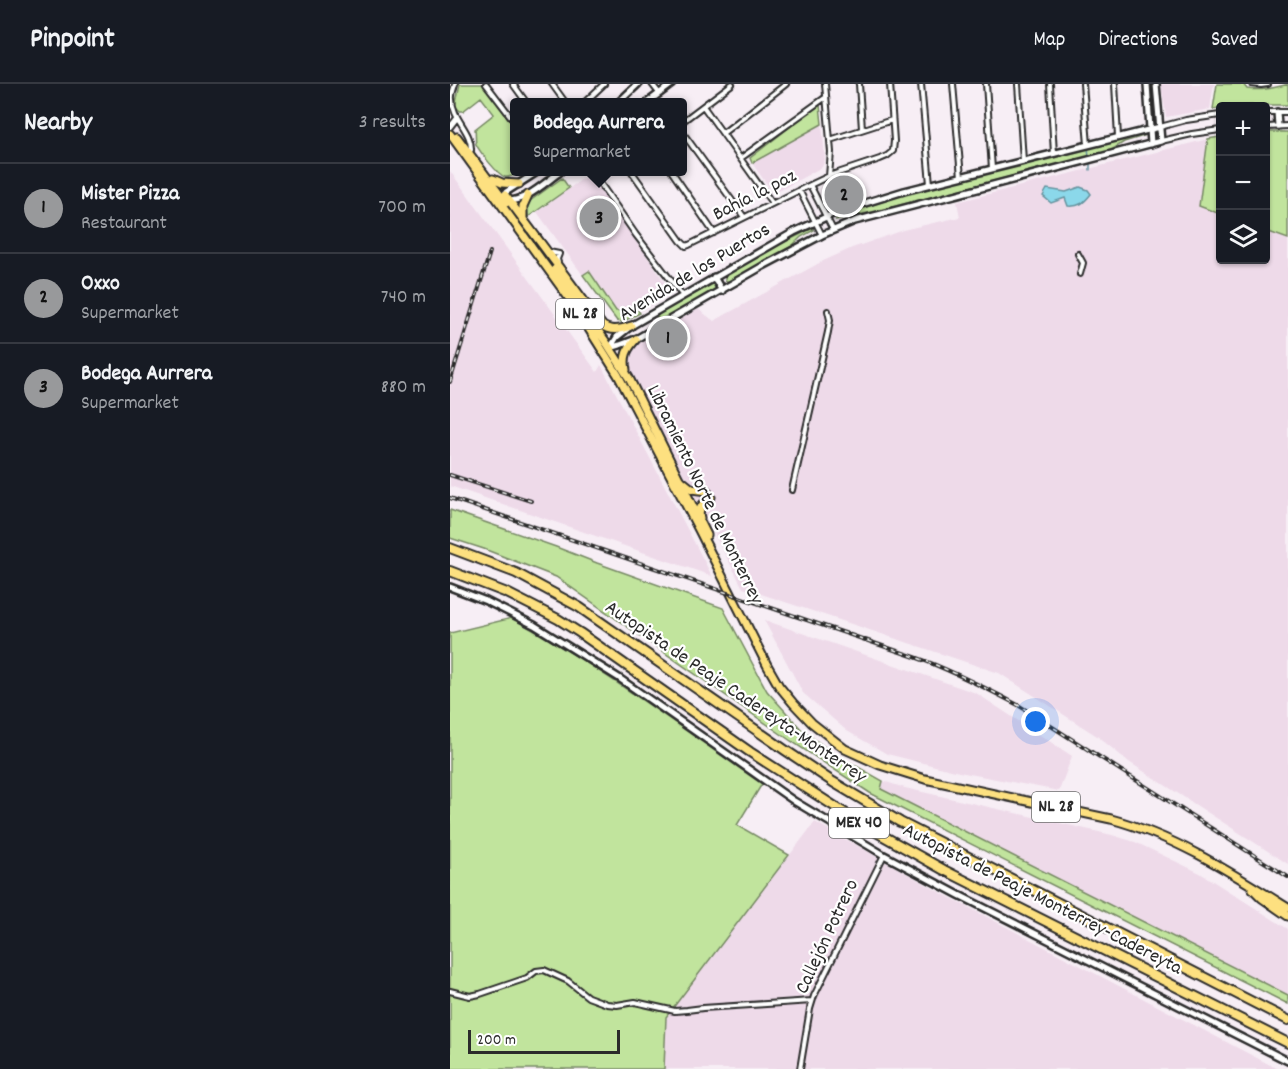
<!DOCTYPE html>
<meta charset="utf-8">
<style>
:root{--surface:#171b24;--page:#242831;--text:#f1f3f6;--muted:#9ea1a6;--line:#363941;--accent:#98999b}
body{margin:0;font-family:Dekko,sans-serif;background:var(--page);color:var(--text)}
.controls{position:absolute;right:18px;top:18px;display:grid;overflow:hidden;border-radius:6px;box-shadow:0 2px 4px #0004}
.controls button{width:54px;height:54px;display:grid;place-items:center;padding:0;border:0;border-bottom:2px solid var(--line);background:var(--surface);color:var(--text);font:30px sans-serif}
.scale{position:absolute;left:18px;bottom:15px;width:152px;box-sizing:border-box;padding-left:6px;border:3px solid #2b2b2b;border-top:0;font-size:16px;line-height:21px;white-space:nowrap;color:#2b2b2b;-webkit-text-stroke:4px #fff;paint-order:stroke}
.you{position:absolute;left:586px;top:638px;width:21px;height:21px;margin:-15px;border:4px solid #fff;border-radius:50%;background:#1a73e8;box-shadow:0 0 0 9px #1a73e833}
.badge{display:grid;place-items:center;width:39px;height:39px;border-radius:50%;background:var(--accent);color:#111;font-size:20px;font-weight:700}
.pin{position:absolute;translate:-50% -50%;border:3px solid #fff;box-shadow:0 2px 6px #0006}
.popup{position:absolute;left:60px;top:14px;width:177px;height:78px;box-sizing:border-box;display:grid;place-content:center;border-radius:6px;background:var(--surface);filter:drop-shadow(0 2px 4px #0005);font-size:20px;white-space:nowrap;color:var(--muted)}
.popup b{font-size:22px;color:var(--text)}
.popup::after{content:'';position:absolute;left:50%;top:100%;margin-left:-12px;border:12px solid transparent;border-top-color:var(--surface)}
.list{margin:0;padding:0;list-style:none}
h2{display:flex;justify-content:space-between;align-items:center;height:78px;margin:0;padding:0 24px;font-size:26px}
h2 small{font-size:20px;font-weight:400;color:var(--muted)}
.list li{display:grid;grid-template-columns:39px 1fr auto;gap:18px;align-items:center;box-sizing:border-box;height:90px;padding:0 24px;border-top:2px solid var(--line)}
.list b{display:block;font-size:22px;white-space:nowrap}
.list p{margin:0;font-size:20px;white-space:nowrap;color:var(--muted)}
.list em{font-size:20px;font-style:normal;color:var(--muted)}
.icon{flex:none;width:33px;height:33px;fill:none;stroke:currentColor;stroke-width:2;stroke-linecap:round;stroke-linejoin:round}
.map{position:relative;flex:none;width:838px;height:985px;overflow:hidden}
header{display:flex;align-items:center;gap:36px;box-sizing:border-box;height:84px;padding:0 30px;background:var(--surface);border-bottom:2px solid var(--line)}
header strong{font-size:28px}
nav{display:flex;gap:33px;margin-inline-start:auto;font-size:21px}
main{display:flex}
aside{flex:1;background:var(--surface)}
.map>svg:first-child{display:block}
.built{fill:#eedae9}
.green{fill:#c1e49d;stroke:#768864;stroke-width:1.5}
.water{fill:#8bd8ea;stroke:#65939e;stroke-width:1.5}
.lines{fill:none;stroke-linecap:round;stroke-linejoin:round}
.stream{stroke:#65939e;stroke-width:1.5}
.minor-casing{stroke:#2b2b2b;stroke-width:8}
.tertiary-casing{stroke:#2b2b2b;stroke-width:10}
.primary-casing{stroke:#2b2b2b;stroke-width:11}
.motorway-casing{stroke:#2b2b2b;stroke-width:12}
.minor{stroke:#fff;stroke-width:4}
.tertiary{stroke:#fff;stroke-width:5}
.primary{stroke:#fde080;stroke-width:7}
.motorway{stroke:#fde080;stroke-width:8}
.rail-casing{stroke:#2b2b2b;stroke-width:4}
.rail{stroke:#fff;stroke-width:1.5;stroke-dasharray:4.5;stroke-linecap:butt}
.labels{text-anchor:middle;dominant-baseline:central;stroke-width:4.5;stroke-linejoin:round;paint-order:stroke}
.shield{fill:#fff;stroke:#6b6b6b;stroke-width:1.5}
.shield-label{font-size:18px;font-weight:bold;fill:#2b2b2b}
.street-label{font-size:20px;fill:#2b2b2b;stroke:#fff}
</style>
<header>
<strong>Pinpoint</strong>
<nav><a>Map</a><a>Directions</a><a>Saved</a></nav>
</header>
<main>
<aside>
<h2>Nearby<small>3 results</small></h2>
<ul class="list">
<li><span class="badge">1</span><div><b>Mister Pizza</b><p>Restaurant</p></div><em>700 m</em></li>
<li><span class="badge">2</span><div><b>Oxxo</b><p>Supermarket</p></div><em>740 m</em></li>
<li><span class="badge">3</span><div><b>Bodega Aurrera</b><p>Supermarket</p></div><em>880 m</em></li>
</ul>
</aside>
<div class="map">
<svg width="838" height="985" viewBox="0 0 838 985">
<rect width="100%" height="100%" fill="#f7eef5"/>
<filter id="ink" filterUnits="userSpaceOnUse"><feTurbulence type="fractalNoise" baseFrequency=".0167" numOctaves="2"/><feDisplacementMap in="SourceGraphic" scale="12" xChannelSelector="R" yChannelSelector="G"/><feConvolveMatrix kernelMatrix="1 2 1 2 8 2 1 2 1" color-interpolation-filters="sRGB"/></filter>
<g filter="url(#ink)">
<path class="built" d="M711 0H764L760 25 716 33Z
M372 40 375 76 372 83 327 108 323 109 302 79Z
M758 55 749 121 770 131V176H816V147L838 155V780L679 678 647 652 549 589 293 504 196 321 179 285 177 279 179 267 182 263 248 225 264 237 371 178 402 164 457 145 510 133 507 118Z
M0 87 147 288 151 281 262 492 0 402Z
M139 90 219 204 220 209 217 211 201 222 170 238 167 237 164 234 87 128Z
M314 536 526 609 622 672 609 707 509 688 437 670 397 647 353 609Z
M433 697 455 704 662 751 685 758 750 789 838 845V911L431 705Z
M365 738 493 810 828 985H214L216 933Z"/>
<path class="green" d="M10 0H33L65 43V88H73C67 90 61 94 55 93 48 91 29 67 26 60 25 56 26 50 25 45L44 30 31 13 13 27H10L5 22Z
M767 0H793L797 5C812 7 824 4 838 0V21H817L770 22V24L763 25Z
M370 21 372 40 302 79 300 74 367 22Z
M816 48H838V155L816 147Z
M694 50 697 51 674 58 660 67 426 127 385 136 394 130 465 107Z
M770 53V130L749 122 758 55Z
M112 94 119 104 78 133 77 123 80 117Z
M363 144 364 146 351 153 342 162 279 198 275 196V192L280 188 325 163Z
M139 187 166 227H176L186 224 190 229 172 238 167 237 133 191Z
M263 200 266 203 264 207 211 237 207 236 208 231 213 227Z
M0 426 106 463 147 479 273 524 317 607 352 646 397 680 399 678 433 697 431 705 838 911V920L420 709 341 657 106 493 34 465 0 454Z
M62 534C149 582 230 643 312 700L287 741 339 771 216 933 214 985H0V549Z"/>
<path class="water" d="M630 103 638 106 641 110C634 119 629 123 618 122L615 114 601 119 593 112 597 105 616 108Z"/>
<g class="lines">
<path class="stream" d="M638 63 639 73
M640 78V86"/>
<defs>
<path id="minor" d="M5 0C4 5 1 10 2 15 2 35 22 47 21 66
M36 0 65 38
M63 0 76 18
M102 0 115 18
M202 0 209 9
M375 0 381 68 379 92
M409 0 412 45
M471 0 480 100
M503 0 511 93
M536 0 542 85
M568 0 573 77
M600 0 604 70
M633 0 638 61
M665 0 668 53
M802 0 811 1 818 0
M135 18 154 0
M253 22 322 119
M816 28H838
M233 37 282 0
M0 43 7 34
M710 43 736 36 770 31
M816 43 838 42
M233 49 294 133
M273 49 336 0
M380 56 442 36
M711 57 742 50 770 46
M291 74 376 13
M182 88 231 157 236 162 239 161 360 101 379 92 430 75 437 72 443 67 444 57 440 0
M222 88 264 149
M143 89 186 151 233 212
M360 101 383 146
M349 106 372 151
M99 168 109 170 107 175 108 179
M628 170 633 179 630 190
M342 406 378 248 380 236 378 227
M0 907 20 912 30 910 77 894 86 887 94 886 118 897 138 913 157 920 167 921 185 918 225 927 237 926 253 924 362 917
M350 985 360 925 364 912 434 771"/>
<path id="tertiary" d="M697 0 701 60
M169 18 188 0
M198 18 222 0
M827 28 828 42
M87 88 56 108 54 112V117C75 119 94 99 110 88
M264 193 272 207
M160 264 170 261 186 255 313 182 372 151 405 137 711 57 706 0
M160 264 167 253 181 242 344 148 389 127 454 107 710 43
M0 503 36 517 84 541 169 594 344 717 434 771 509 811 838 977"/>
<path id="primary" d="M0 50 124 221 168 291 249 446 317 581 329 602 343 619 362 639 395 665 430 681 475 695 661 735C725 752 782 789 838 824
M7 53 56 119
M43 95 52 99 69 100
M55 111 152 241
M73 134V122L78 111
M105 185 158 261 179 294 257 451
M150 240C160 248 169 246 181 242
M176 286C173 272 177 265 186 255
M232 397 242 405 257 407
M250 434C247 424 254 419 261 413
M803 805 812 814 838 832"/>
<path id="motorway" d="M0 464 66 489 129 523 335 666 383 698 450 738 838 936
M0 487 57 509 108 535 130 549 300 668 412 740 494 786 838 959"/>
</defs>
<use href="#minor" class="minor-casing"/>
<use href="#tertiary" class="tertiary-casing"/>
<use href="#primary" class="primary-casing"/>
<use href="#motorway" class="motorway-casing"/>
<use href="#minor" class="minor"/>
<use href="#tertiary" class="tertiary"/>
<use href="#primary" class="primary"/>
<use href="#motorway" class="motorway"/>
<defs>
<path id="rail" d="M0 298 40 168
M0 391 81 417
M0 414 465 573C501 586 534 603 568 621L838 793"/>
</defs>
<use href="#rail" class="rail-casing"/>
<use href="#rail" class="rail"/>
</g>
</g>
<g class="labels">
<g class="shield">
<rect x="106" y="215" width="48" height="30" rx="4.5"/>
<rect x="582" y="708" width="48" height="30" rx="4.5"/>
<rect x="379" y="724" width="60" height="30" rx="4.5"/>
</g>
<g class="shield-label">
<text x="130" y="230">NL 28</text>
<text x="606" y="723">NL 28</text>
<text x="409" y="739">MEX 40</text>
</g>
<g class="street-label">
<text transform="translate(305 112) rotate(-27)">Bahía la paz</text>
<text transform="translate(245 189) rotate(-31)">Avenida de los Puertos</text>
<text transform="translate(254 411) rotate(64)">Libramiento Norte de Monterrey</text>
<text transform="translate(285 609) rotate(34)">Autopista de Peaje Cadereyta-Monterrey</text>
<text transform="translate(592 816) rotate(27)">Autopista de Peaje Monterrey-Cadereyta</text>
<text transform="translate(378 853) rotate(-65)">Callejón Potrero</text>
</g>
</g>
</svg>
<div class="controls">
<button>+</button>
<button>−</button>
<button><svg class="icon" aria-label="layers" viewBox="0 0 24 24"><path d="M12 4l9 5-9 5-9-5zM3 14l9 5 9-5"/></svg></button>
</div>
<div class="scale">200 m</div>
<div class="you"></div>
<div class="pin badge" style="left:218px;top:254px">1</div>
<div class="pin badge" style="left:394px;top:111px">2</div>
<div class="pin badge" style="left:149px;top:134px">3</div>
<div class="popup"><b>Bodega Aurrera</b>Supermarket</div>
</div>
</main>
